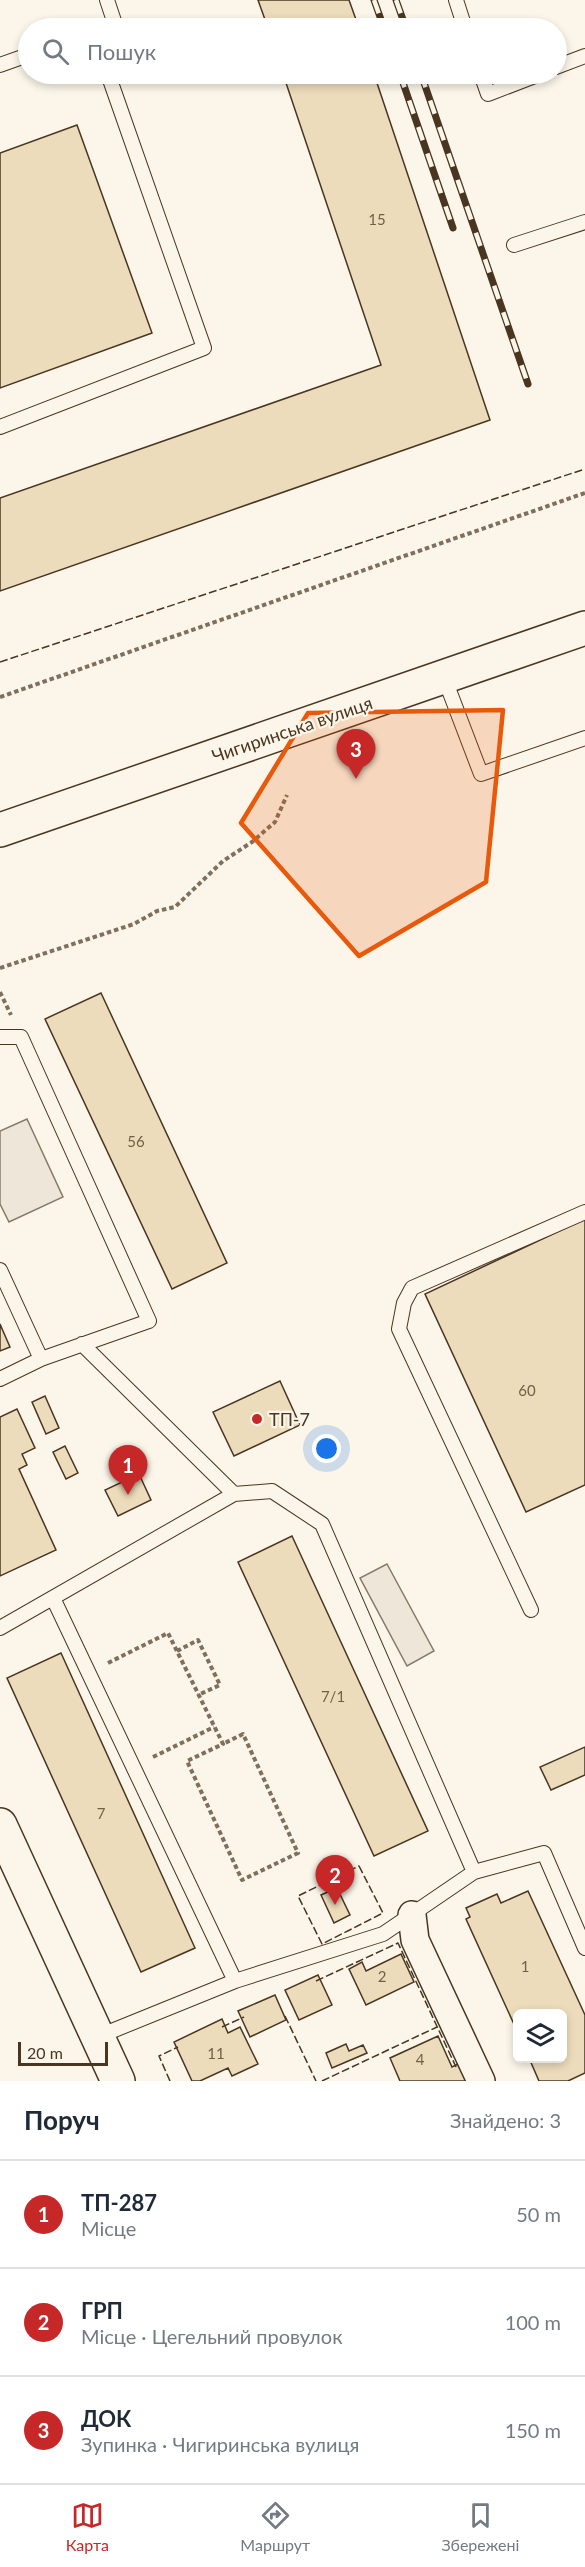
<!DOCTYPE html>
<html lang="uk">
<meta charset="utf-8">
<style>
:root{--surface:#fff;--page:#f2f2f3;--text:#1f2937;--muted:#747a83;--line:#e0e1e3;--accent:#c62828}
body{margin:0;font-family:Lato,sans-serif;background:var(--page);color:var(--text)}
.controls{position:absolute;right:18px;bottom:18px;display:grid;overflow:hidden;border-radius:9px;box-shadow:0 3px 9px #0003}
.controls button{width:54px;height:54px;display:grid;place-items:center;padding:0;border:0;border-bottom:2px solid var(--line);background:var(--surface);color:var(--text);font:30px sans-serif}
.scale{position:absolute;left:18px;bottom:15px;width:90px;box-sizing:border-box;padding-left:6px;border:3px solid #4a3520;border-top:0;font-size:16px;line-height:21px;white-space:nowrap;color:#4a3520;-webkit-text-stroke:4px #fbf6e9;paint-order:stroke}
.you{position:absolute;left:327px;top:1449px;width:21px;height:21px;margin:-15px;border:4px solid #fff;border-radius:50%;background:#1a73e8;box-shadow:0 0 0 9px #1a73e833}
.badge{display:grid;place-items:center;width:39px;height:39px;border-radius:50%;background:var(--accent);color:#fff;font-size:20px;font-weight:700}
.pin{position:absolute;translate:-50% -50px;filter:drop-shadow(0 2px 3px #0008)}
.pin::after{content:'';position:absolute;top:32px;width:21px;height:18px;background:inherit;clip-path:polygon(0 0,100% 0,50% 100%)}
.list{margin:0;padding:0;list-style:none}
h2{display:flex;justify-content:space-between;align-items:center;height:78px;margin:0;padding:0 24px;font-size:26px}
h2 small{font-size:20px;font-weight:400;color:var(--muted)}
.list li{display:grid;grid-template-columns:39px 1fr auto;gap:18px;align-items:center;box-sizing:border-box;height:108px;padding:0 24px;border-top:2px solid var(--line)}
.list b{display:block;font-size:22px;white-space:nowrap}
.list p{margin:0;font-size:20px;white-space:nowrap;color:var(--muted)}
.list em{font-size:20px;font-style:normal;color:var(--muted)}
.icon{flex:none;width:33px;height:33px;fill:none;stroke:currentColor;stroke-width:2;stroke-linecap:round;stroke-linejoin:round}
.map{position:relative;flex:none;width:585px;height:2081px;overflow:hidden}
.search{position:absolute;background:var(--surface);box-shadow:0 3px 9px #0003;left:18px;right:18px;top:18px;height:66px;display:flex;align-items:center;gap:15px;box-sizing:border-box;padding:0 21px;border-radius:33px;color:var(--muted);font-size:22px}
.sheet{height:402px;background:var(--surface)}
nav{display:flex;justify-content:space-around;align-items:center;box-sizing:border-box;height:84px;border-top:2px solid var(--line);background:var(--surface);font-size:16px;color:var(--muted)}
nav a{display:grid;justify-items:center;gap:3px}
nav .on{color:var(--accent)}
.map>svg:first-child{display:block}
.green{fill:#ede6d9;stroke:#887966;stroke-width:1.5}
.building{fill:#ecdcbc;stroke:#4a3520;stroke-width:1.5}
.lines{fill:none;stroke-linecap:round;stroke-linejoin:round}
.service-casing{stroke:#4a3520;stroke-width:16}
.minor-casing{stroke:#4a3520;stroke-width:30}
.secondary-casing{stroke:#4a3520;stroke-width:36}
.path{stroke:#7f6f5c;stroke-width:4;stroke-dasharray:4.5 3;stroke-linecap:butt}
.service{stroke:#fbf6e9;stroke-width:14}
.minor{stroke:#fbf6e9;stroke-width:27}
.secondary{stroke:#fbf6e9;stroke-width:33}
.rail-casing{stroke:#4a3520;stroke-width:7}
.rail{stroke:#fbf6e9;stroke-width:4.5;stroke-dasharray:14;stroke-linecap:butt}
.fence{stroke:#4a3520;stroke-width:1.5;stroke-dasharray:8 3;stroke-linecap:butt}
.marked{fill:#e8590c;fill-opacity:0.2;stroke:#e8590c;stroke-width:4.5;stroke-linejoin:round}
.poi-dot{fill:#c62828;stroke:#fbf6e9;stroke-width:2}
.labels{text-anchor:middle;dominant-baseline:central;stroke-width:4.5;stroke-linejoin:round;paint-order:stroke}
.number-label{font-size:15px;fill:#725f47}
.street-label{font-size:18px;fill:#4a3520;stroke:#fbf6e9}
.poi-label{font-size:18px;fill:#4a3520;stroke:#fbf6e9;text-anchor:start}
</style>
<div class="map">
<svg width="585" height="2081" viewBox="0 0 585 2081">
<rect width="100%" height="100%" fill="#fbf6e9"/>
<path class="green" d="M27 1119 63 1197 9 1222 0 1204V1131Z
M387 1564 434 1651 407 1666 360 1578Z"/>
<path class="building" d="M258 0H349L359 28H268Z
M283 74H374L490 420 0 591V498L381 365Z
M77 125 152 333 0 388V153Z
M101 993 227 1263 172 1289 45 1019Z
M585 1219V1485L526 1512 425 1294Z
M0 1324 10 1347 0 1351Z
M280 1381 300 1425 234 1456 213 1412Z
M45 1396 59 1428 46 1434 32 1402Z
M17 1409 35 1448 22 1454 27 1465 19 1469 56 1550 0 1576V1417Z
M65 1446 78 1473 66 1479 53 1452Z
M139 1474 151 1500 118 1516 105 1490Z
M292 1536 428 1831 374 1856 238 1562Z
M61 1653 195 1948 141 1972 7 1678Z
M585 1747V1775L551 1790 540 1767Z
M337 1888 350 1915 334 1923 321 1895Z
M528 1891 585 2015V2073L568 2081H539L529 2058H562V2014H518V2033L466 1919 470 1917 466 1908 497 1894 501 1903Z
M401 1954 414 1982 366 2005 349 1969 362 1962 366 1971Z
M318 1975 332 2005 299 2020 285 1990Z
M275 1995 286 2020 250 2037 238 2011Z
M222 2019 228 2033 240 2027 258 2064 232 2076 228 2068 200 2081H192L174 2042Z
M438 2036 452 2067 464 2061 473 2081H400L390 2058Z
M346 2044 349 2051 363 2045 367 2053 332 2068 326 2053Z"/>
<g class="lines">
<defs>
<path id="service" d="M107 0 116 27 111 28
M456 0 465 28
M0 65 28 55
M556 67 585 56
M481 74 488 94 540 74
M514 245 585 222
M0 427 204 348 108 74
M444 677 481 774 585 738
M0 1037H21L149 1321 41 1359
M0 1270 41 1359 0 1379
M82 1344 234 1494
M53 1598 235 1981
M531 1610 399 1329 404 1303 412 1288 585 1212
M0 1628 234 1494 272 1491 322 1524 474 1872 383 1934 235 1981 97 2037
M474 1872 544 1853 585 1948"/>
<path id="minor" d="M412 1915 415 1940 481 2081"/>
<path id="secondary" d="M0 830 585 628
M0 1825 118 2081"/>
</defs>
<use href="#service" class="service-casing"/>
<use href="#minor" class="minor-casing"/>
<use href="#secondary" class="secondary-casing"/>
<path class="path" d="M0 697 585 493
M0 968 134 924 157 911 175 907 223 861 252 842 275 822 287 795
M0 992 11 1015
M177 1651 198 1640 220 1685 198 1695
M108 1663 168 1633 223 1744 187 1761 242 1880 298 1853 243 1734 223 1744
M153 1757 214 1727"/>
<use href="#service" class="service"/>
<use href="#minor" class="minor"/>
<use href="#secondary" class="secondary"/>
<defs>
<path id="rail" d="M374 0 384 28
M396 0 406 28
M400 74 453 228
M421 74 528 384"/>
</defs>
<use href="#rail" class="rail-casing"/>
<use href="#rail" class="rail"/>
<path class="fence" d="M0 662 585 469
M359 1866 383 1913 322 1944 298 1896Z
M316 1981 398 1943 456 2067
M285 2016 316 2081
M222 2027 244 2017
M170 2081 159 2056 178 2047
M322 2081 437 2027"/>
</g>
<path class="marked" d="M503 710 486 882 359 956 241 823 308 713Z"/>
<circle class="poi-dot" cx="257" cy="1419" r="6"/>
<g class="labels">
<g class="number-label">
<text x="377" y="219">15</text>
<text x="136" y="1141">56</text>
<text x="527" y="1390">60</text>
<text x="333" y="1696">7/1</text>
<text x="101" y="1813">7</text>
<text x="525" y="1966">1</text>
<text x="382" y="1976">2</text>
<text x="216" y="2053">11</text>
<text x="420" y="2059">4</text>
</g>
<g class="street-label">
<text transform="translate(292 729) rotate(-19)">Чигиринська вулиця</text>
</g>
<g class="poi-label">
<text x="269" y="1419">ТП-7</text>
</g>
</g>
</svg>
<div class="controls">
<button><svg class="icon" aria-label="layers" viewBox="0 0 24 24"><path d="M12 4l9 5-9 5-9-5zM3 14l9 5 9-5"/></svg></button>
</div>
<div class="scale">20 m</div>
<div class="you"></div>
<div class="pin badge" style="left:128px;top:1495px">1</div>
<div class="pin badge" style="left:335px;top:1905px">2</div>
<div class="pin badge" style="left:356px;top:779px">3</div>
<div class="search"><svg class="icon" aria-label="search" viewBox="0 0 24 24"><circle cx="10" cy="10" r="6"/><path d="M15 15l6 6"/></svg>Пошук</div>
</div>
<section class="sheet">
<h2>Поруч<small>Знайдено: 3</small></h2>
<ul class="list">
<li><span class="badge">1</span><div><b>ТП-287</b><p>Місце</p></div><em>50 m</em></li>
<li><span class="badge">2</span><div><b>ГРП</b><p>Місце · Цегельний провулок</p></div><em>100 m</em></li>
<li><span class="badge">3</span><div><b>ДОК</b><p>Зупинка · Чигиринська вулиця</p></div><em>150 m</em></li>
</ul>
</section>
<nav>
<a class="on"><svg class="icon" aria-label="map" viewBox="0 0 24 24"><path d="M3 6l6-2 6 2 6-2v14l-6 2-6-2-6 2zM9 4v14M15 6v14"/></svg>Карта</a>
<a><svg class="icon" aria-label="directions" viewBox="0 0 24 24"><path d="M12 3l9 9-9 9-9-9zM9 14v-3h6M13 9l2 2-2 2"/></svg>Маршрут</a>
<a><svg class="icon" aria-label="saved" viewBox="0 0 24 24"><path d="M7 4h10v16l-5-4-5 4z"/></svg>Збережені</a>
</nav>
